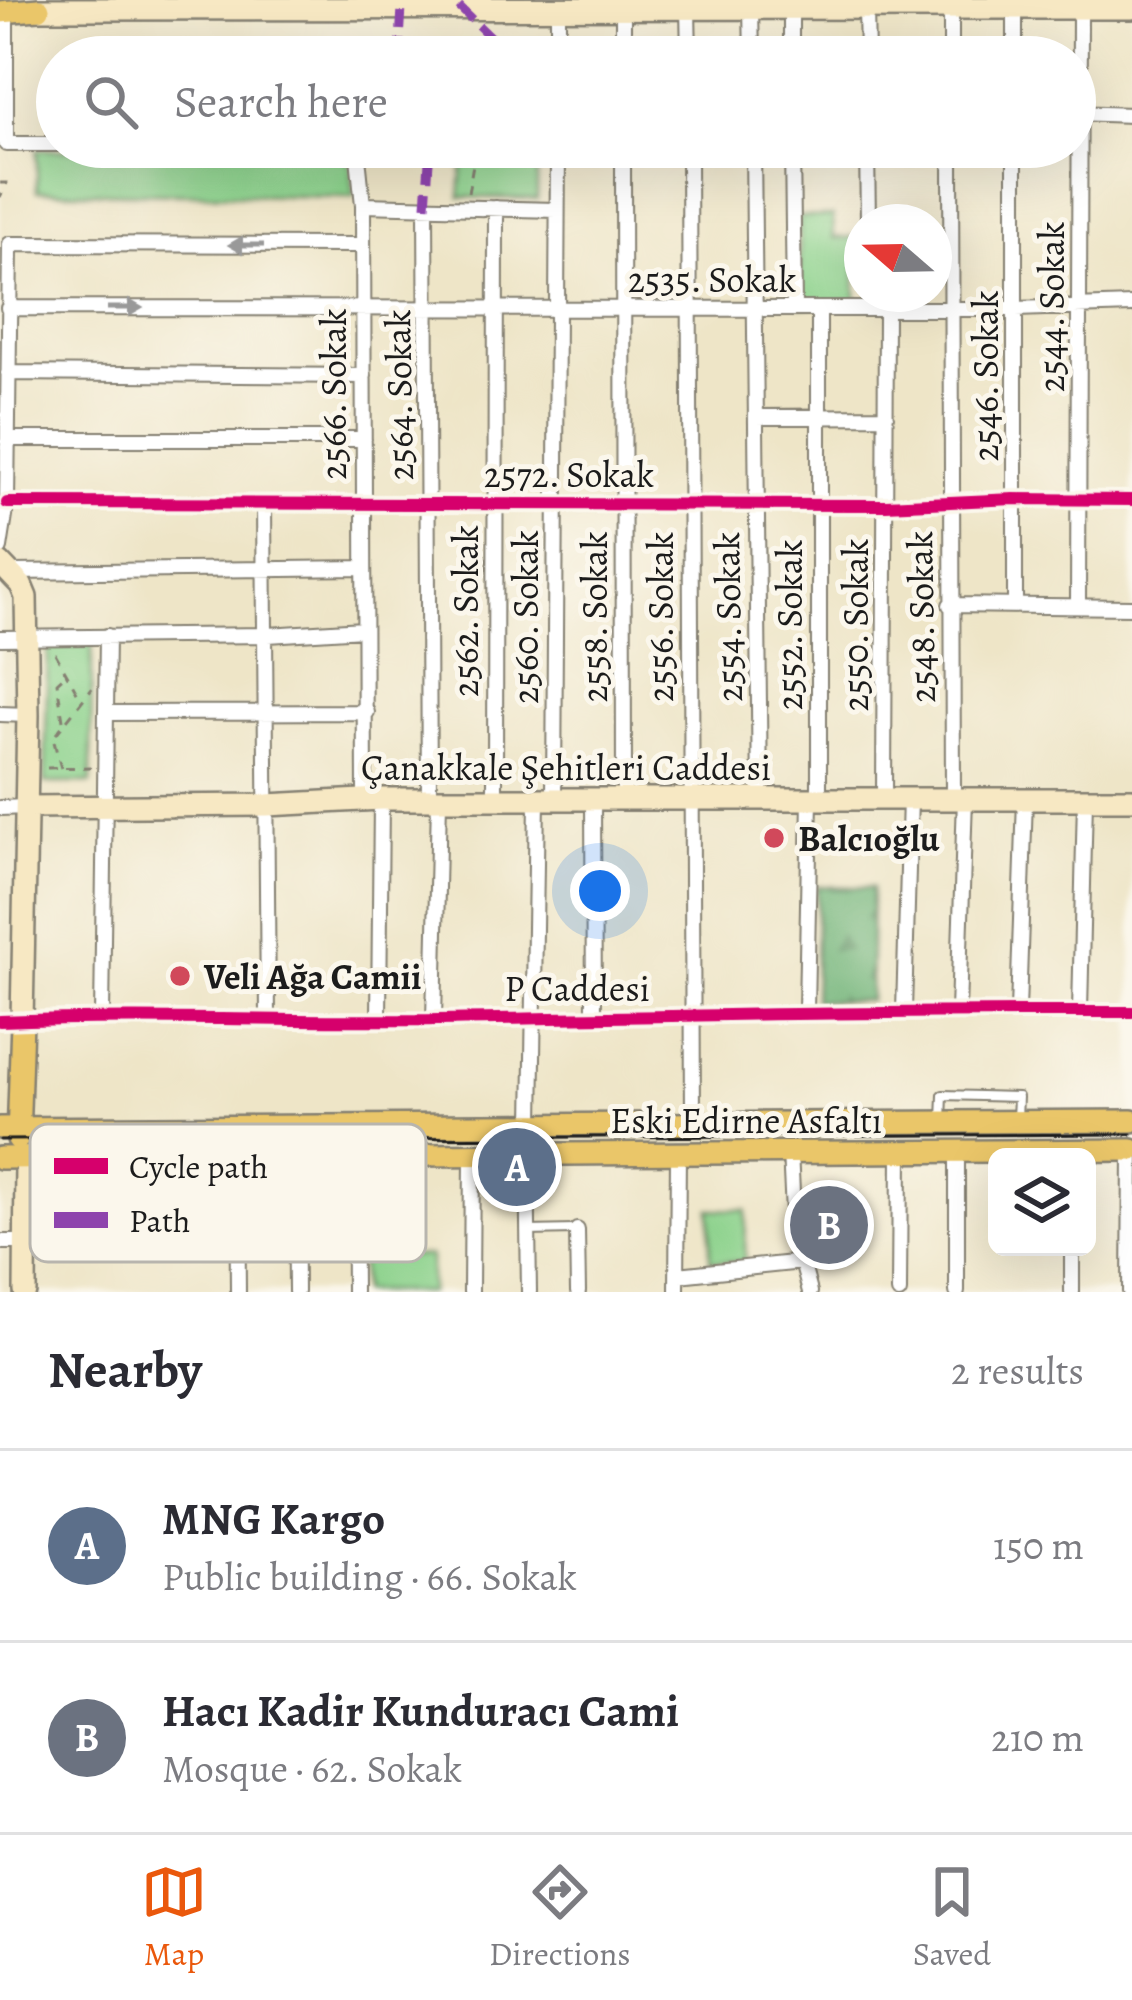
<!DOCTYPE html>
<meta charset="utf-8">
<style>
:root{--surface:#fff;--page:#f2f2f3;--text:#2b2b33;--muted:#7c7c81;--line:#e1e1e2;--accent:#ea580c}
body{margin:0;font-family:Alegreya,serif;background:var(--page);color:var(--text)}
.controls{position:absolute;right:36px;bottom:36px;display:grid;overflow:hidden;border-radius:18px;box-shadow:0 12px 48px #0002}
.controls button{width:108px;height:108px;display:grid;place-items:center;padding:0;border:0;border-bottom:3px solid var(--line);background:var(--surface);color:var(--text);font:60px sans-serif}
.compass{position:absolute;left:844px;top:204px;width:108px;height:108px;border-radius:50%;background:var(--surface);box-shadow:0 12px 48px #0002;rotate:290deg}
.you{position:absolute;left:600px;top:891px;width:42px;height:42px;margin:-30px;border:9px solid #fff;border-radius:50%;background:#1a73e8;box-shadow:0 0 0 18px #1a73e833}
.badge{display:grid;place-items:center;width:78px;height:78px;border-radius:50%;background:var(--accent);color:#fff;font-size:39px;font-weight:700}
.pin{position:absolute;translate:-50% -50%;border:6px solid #fff;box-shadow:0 3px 12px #0006}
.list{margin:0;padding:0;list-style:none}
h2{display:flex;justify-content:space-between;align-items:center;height:156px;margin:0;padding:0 48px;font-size:51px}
h2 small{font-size:39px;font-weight:400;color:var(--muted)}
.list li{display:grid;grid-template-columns:78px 1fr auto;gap:36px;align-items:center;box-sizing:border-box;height:192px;padding:0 48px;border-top:3px solid var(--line)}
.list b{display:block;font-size:45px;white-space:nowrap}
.list p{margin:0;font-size:39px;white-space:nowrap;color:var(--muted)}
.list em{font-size:39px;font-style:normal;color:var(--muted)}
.icon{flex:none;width:66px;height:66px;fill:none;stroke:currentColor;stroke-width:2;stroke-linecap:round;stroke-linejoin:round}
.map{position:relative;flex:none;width:1132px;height:1292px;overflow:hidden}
.search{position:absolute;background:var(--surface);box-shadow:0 12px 48px #0002;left:36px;right:36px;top:36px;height:132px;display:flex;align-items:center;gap:30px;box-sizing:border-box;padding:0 42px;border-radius:66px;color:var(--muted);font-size:45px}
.sheet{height:540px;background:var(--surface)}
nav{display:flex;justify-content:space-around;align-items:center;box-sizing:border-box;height:168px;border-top:3px solid var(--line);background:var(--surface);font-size:33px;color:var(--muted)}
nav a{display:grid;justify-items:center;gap:6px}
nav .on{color:var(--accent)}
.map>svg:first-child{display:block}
.green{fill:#8cd28c;stroke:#547754;stroke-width:3}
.forest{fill:url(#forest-firs);stroke:#46684a;stroke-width:3}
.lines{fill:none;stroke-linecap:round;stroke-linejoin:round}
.lane-casing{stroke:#858072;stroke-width:12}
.street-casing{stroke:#858072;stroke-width:18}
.secondary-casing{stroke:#858072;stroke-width:26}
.primary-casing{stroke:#858072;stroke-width:26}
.path{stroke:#858072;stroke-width:3;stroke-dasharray:9 9;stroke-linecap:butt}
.lane{stroke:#fff;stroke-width:8}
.street{stroke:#fff;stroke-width:14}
.secondary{stroke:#f7e8c3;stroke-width:21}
.primary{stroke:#eac669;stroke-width:21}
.tram{stroke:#1c1c1c;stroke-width:3}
.quiet{stroke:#8e44ad;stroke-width:9;stroke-dasharray:18 9;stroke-linecap:butt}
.cycleway-casing{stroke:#fbf7ec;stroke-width:20}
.cycleway{stroke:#d6006c;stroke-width:12}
.oneway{fill:#999}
.poi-dot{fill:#d1495b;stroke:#fbf7ec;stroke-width:4.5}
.labels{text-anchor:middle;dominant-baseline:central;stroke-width:10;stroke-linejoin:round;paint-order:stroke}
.street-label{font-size:36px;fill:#1c1c1c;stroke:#fbf7ec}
.poi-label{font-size:36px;font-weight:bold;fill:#1c1c1c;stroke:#fbf7ec;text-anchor:start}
.key{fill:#fbf7ec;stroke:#b8b5ae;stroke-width:3}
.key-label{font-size:33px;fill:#1c1c1c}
</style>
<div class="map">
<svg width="1132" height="1292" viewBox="0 0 1132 1292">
<defs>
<pattern id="forest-firs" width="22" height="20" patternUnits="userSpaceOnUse" patternTransform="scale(3)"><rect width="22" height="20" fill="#71b478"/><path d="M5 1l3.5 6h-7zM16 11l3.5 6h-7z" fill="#5c9262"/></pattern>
</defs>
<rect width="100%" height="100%" fill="#fbf7ec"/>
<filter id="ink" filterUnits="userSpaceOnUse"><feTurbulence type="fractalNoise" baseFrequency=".00833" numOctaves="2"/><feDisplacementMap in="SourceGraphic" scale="24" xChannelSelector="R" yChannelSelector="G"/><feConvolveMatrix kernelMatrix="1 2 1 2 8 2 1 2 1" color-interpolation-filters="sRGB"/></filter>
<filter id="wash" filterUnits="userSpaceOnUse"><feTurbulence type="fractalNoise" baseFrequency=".004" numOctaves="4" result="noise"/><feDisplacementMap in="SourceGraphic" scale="48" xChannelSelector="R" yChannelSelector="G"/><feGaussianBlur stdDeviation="2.7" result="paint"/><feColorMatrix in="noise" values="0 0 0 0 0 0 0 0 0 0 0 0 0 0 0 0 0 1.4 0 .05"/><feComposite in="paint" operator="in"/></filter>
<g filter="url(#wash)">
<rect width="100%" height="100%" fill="#eee5c7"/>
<path class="green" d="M464 147H537V199L460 197Z
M37 150H335L351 166 354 197 37 191Z
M833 216 834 238 855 237 856 305 801 306 799 217Z
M92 643 91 783H45L48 646Z
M710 1209 746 1210 745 1262 710 1261Z
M361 1256H430V1292H361Z"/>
<path class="forest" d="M817 886 872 888 870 1001H814Z"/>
</g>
<g filter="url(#ink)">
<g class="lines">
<defs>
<path id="lane" d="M942 1121 943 1095 1018 1097 1017 1119
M528 1231 575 1230"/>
<path id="street" d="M623 8V57
M688 8 689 57
M751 8 752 57
M791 8V57
M866 8 867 57
M951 8V57
M1015 8V57
M6 11V144H57
M558 57V8
M1075 113 1132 115
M357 147 363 205 365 800
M623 147 624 799
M689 147 693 1122
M753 147 760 798
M792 147 794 309
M867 147 868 222
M951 147 953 798
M363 205 557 210
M426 206 429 799
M8 308 1016 309 1132 305
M819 309V798
M8 373 364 376
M756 417 886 416
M8 439H364
M7 503 886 505 1014 499 1132 500
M264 504 268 1018
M0 548 7 503 10 244 363 245
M12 572 363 568
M950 605 1132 607
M1015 606V147
M1078 606 1080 8
M0 638 268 635 363 629
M106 713 367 712
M0 714 28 715
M884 798 886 309
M495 799 496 208
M554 799 558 147
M593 799 594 1017
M0 808 27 807
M806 1011 810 798
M904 1011 910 798
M958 1011 965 798
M1018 1011 1025 798
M1080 1011 1085 799
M102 1018 107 636
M379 1019 381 799
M434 1020 439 799
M0 1021C146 1015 292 1022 438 1020 670 1016 901 1011 1132 1012
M532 1123 537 799
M790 1151 793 1213 802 1262
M957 1152V1292
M527 1153 529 1292
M295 1154 296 1292
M353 1154 354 1292
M237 1155 238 1292
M577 1230 578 1292
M0 1242H27
M1072 1247V1292
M678 1275 802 1262 810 1292
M471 1292 472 1154
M677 1292 678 1153
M899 1292 900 1152
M1130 1292 1131 1150"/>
<path id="secondary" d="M39 9 1132 8
M0 563 21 585 26 597 28 715 22 1021
M27 807 267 805 381 799H1132
M25 1292 26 1158"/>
<path id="primary" d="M0 12 39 9
M0 1128 1132 1121
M18 1139 22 1021
M0 1158 1132 1150"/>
</defs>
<use href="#lane" class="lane-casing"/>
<use href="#street" class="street-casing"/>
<use href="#secondary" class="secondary-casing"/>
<use href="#primary" class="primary-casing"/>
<path class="path" d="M0 183H7L0 197
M468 193 476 147
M55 653 82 701
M63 720 57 682 67 673
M47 768 91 767
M61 768 53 738 92 688"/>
<use href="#lane" class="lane"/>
<use href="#street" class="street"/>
<use href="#secondary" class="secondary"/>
<use href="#primary" class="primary"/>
<path class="tram" d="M0 1140 1132 1134"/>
<path class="quiet" d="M459 7 511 57
M399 57 402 8
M426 206 430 147"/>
<defs>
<path id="cycleway" d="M7 503 886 505 1014 499 1132 500
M0 1021C146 1015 292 1022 438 1020 670 1016 901 1011 1132 1012"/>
</defs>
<use href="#cycleway" class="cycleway-casing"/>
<use href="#cycleway" class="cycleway"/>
</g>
<defs><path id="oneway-solid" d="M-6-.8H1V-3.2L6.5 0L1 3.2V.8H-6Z" transform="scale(3)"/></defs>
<g class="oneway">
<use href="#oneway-solid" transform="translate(246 245) rotate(-180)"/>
<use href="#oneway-solid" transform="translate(125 308)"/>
</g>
</g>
<g class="poi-dot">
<circle cx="774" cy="838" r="12"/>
<circle cx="180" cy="976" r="12"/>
</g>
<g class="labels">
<g class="street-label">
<text x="712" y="279">2535. Sokak</text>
<text transform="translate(1051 307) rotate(-90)">2544. Sokak</text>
<text transform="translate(985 376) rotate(-90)">2546. Sokak</text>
<text transform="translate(333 394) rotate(-90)">2566. Sokak</text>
<text transform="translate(399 395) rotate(-91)">2564. Sokak</text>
<text x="569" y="474">2572. Sokak</text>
<text transform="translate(465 611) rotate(-90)">2562. Sokak</text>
<text transform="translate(525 617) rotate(-90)">2560. Sokak</text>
<text transform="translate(594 617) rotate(-90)">2558. Sokak</text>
<text transform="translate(660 617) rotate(-90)">2556. Sokak</text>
<text transform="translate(728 617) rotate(-91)">2554. Sokak</text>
<text transform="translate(921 617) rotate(-91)">2548. Sokak</text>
<text transform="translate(789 625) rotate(-90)">2552. Sokak</text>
<text transform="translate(855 625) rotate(-90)">2550. Sokak</text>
<text x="566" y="767">Çanakkale Şehitleri Caddesi</text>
<text x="577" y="988">P Caddesi</text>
<text x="746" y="1120">Eski Edirne Asfaltı</text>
</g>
<g class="poi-label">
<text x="798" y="838">Balcıoğlu</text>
<text x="204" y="976">Veli Ağa Camii</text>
</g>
</g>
<rect x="30" y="1124" width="396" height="138" rx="18" class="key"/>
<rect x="54" y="1158" width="54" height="16" fill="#d6006c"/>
<rect x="54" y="1212" width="54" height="16" fill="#8e44ad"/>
<g class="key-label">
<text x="129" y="1178">Cycle path</text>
<text x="129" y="1232">Path</text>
</g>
</svg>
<div class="controls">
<button><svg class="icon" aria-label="layers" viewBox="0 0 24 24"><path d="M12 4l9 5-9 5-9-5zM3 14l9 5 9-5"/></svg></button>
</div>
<svg class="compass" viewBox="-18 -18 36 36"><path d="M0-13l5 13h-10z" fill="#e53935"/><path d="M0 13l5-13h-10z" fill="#7c7c81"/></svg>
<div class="you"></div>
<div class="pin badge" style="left:517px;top:1167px;background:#5c6f8a">A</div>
<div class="pin badge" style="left:829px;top:1225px;background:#6b7280">B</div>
<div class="search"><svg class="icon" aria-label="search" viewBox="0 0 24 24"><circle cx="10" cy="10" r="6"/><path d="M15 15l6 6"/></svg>Search here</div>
</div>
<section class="sheet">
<h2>Nearby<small>2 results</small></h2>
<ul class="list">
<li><span class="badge" style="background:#5c6f8a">A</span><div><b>MNG Kargo</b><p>Public building · 66. Sokak</p></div><em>150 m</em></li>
<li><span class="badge" style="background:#6b7280">B</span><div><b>Hacı Kadir Kunduracı Cami</b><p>Mosque · 62. Sokak</p></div><em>210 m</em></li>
</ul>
</section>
<nav>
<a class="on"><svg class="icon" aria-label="map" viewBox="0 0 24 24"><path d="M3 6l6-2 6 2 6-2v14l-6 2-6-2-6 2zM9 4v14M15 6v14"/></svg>Map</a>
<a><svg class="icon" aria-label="directions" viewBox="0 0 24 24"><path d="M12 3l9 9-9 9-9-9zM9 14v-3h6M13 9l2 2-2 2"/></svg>Directions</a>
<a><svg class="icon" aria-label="saved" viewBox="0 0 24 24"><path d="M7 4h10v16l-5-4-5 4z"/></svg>Saved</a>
</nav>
